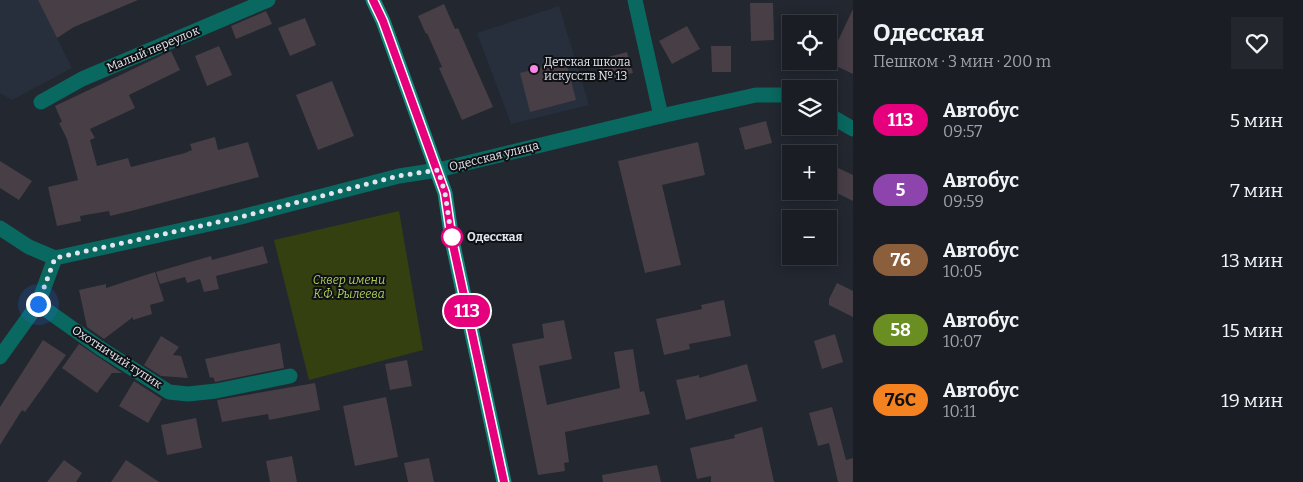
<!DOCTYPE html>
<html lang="ru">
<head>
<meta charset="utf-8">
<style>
	:root { --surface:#1a1d24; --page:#23262c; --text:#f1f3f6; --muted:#9fa2a6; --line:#383b41 }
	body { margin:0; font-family:Bitter,serif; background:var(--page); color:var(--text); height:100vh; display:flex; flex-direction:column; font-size:19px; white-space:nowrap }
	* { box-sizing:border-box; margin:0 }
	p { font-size:16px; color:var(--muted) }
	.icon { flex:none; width:28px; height:28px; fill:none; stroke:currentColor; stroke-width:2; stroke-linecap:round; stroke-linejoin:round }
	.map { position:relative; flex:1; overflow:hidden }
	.sheet { display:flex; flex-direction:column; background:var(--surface); width:450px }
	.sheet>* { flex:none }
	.badge { padding:0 10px; border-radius:16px; font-size:18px; line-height:32px }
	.buttons { position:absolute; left:782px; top:15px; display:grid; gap:10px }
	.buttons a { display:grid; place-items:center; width:55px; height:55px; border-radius:0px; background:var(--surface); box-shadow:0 2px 12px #0003,0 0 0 1px var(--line); font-size:25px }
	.you { position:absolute; width:25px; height:25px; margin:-12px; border:4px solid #fff; border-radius:50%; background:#1a73e8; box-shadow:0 0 0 8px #1a73e833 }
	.map>.badge { position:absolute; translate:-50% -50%; box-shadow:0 0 0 2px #fff }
	.round { display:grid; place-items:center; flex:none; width:52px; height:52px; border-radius:0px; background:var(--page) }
	.summary { display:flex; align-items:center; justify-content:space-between; height:85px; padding:0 20px }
	h1 { font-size:24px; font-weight:700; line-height:38px }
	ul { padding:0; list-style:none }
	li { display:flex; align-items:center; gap:15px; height:70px; padding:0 20px }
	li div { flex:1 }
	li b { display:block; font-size:19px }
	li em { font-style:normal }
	li .badge { min-width:55px; font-weight:700; text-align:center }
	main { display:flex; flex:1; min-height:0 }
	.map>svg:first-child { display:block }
</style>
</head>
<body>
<main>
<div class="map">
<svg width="853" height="482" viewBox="0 0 853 482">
	<rect width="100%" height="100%" fill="#222730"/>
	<!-- built -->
	<g fill="#272f3d">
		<polygon points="0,0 38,0 72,68 12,100 0,93"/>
		<polygon points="559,6 589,105 511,124 477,33"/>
	</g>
	<!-- green -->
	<polygon fill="#344010" points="399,211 423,350 309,380 274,240"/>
	<!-- building -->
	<g fill="#473e46">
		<polygon points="38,0 138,0 74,27 57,38"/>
		<polygon points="750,3 773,3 774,40 751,41"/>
		<polygon points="444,4 455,29 458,28 493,107 462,120 439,68 442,67 427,33 426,34 418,16"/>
		<polygon points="853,9 853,74 828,62"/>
		<polygon points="266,11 272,24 236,39 231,26"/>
		<polygon points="305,18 316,45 290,56 278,28"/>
		<polygon points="687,26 700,49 672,64 659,41"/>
		<polygon points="219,46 232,75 207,86 195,56"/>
		<polygon points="711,46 731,46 731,72 712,72"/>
		<polygon points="171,51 180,70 129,95 135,108 90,129 95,138 90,140 97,166 128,158 131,167 185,153 192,150 190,144 215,137 218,150 248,142 259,177 135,210 110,216 109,211 80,216 81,221 57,226 48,187 78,180 67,139 59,123 62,122 55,106"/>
		<polygon points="627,52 633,73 603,81 597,60"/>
		<polygon points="566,61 576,100 530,112 520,73"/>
		<polygon points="332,81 354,136 318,150 296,95"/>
		<polygon points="766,121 772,143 745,150 739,128"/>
		<polygon points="698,142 705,175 662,185 681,265 645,273 618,161"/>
		<polygon points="0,161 32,181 19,200 0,188"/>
		<polygon points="838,168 853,175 853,201 829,189"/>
		<polygon points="263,246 268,263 216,276 219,289 204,292 200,279 187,283 185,277 160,284 156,272 211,256 212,260"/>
		<polygon points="155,272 164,301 150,305 152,314 133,320 133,317 104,339 87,327 79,290 106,284 106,288"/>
		<polygon points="837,283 853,291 853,317 829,305 829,299"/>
		<polygon points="724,300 731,336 689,344 690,349 664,355 656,319 702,309 701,305"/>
		<polygon points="564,320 572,359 539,366 547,405 620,388 614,352 633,349 640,392 644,391 650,414 565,432 569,462 564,463 565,471 538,475 512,344 544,338 542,324"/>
		<polygon points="835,334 843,362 822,369 814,341"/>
		<polygon points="161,336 179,347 173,355 181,356 188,378 161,376 144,365"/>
		<polygon points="43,340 66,355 25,412 22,410 0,445 0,407"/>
		<polygon points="280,343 284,368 215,382 213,377 210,378 205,359"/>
		<polygon points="79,344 122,373 112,373 97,393 62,368"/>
		<polygon points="407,360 412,386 390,390 385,364"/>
		<polygon points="747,364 757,401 686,420 676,380 699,375 699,378"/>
		<polygon points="134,381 162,399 148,423 119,406"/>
		<polygon points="315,383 320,410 269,420 268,414 222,422 217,400"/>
		<polygon points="386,397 398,457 355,466 343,406"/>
		<polygon points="832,407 846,460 853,458 853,482 838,482 829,443 818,446 809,413"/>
		<polygon points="196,418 202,448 167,455 161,425"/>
		<polygon points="762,427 774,482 711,482 711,476 697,479 690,448 735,438 734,435"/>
		<polygon points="292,456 297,482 270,482 266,461"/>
		<polygon points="429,458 434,482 408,482 404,463"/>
		<polygon points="64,460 82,473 76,482 47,482"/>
		<polygon points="126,460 159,482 111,482"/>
		<polygon points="657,465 661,482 603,482 602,475"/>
	</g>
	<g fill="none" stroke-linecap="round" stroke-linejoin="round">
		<!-- street -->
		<g stroke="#09685f" stroke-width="15">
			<polyline points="635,0 661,116"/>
			<polyline points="41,102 82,79 268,0"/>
			<polyline points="829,115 853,129"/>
			<polyline points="0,228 29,247 55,258 241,217 399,176 438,170 661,116 756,95 791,95"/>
			<polyline points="38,304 100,348 169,392 188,394 216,391 290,376"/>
			<polyline points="0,357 38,304 55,258"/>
		</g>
		<!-- secondary -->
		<polyline stroke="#11887c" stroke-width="15" points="373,0 383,21 445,193 452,240 504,482"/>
	</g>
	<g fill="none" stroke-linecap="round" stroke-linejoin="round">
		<!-- line casing -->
		<g stroke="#fff" stroke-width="11">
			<polyline id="line" points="373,0 383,21 445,193 452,240 504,482"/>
		</g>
		<!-- line -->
		<use href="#line" stroke="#e6007e" stroke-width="8"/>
		<!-- walk -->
		<polyline stroke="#e2e5ec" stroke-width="5" stroke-dasharray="0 9" points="38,304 55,258 241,217 398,176 438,170 445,193 452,240 452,237"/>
	</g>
	<!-- markers -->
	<circle fill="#fa87e7" stroke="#0e1014" stroke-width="2" cx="534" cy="69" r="5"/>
	<circle fill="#fff" stroke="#e6007e" stroke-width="2.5" cx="452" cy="237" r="10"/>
	<g text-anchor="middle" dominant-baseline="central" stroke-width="4" stroke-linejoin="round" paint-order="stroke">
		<!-- street labels -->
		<g font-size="12" fill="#e2e5ec" stroke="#0e1014">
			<text transform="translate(153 49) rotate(-23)">Малый переулок</text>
			<text transform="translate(494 156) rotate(-14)">Одесская улица</text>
			<text transform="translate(117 357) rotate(33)">Охотничий тупик</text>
		</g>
		<!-- poi labels -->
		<g font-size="12" fill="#e2e5ec" stroke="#0e1014" text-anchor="start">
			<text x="544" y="62">Детская школа<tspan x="544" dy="14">искусств № 13</tspan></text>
		</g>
		<!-- stop labels -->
		<g font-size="12" font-weight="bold" fill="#e2e5ec" stroke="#0e1014" text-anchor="start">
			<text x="467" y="237">Одесская</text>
		</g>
		<!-- park labels -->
		<g font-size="12" font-style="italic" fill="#aecd59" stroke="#0e1014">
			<text x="349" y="280">Сквер имени<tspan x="349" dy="14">К.Ф. Рылеева</tspan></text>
		</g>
	</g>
</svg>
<div class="buttons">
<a><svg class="icon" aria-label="locate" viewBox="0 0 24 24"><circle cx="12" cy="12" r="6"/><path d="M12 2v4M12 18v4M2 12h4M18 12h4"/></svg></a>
<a><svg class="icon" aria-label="layers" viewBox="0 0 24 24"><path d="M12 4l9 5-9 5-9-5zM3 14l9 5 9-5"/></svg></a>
<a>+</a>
<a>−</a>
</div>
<div class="you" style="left:38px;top:304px"></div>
<b class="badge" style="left:467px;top:311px;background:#e6007e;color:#fff">113</b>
</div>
<section class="sheet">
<div class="summary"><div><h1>Одесская</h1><p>Пешком · 3 мин · 200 m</p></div><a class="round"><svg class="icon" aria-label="heart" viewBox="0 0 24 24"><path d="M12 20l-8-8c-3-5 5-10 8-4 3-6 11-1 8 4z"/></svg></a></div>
<ul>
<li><span class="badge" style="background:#e6007e;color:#fff">113</span><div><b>Автобус</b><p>09:57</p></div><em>5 мин</em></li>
<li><span class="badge" style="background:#8e44ad;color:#fff">5</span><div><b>Автобус</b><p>09:59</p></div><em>7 мин</em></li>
<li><span class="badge" style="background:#8b5e3c;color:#fff">76</span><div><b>Автобус</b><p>10:05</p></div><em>13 мин</em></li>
<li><span class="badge" style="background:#6b8e23;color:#fff">58</span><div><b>Автобус</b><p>10:07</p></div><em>15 мин</em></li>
<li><span class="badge" style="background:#f58220;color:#111">76С</span><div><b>Автобус</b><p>10:11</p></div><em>19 мин</em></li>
</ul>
</section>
</main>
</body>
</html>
